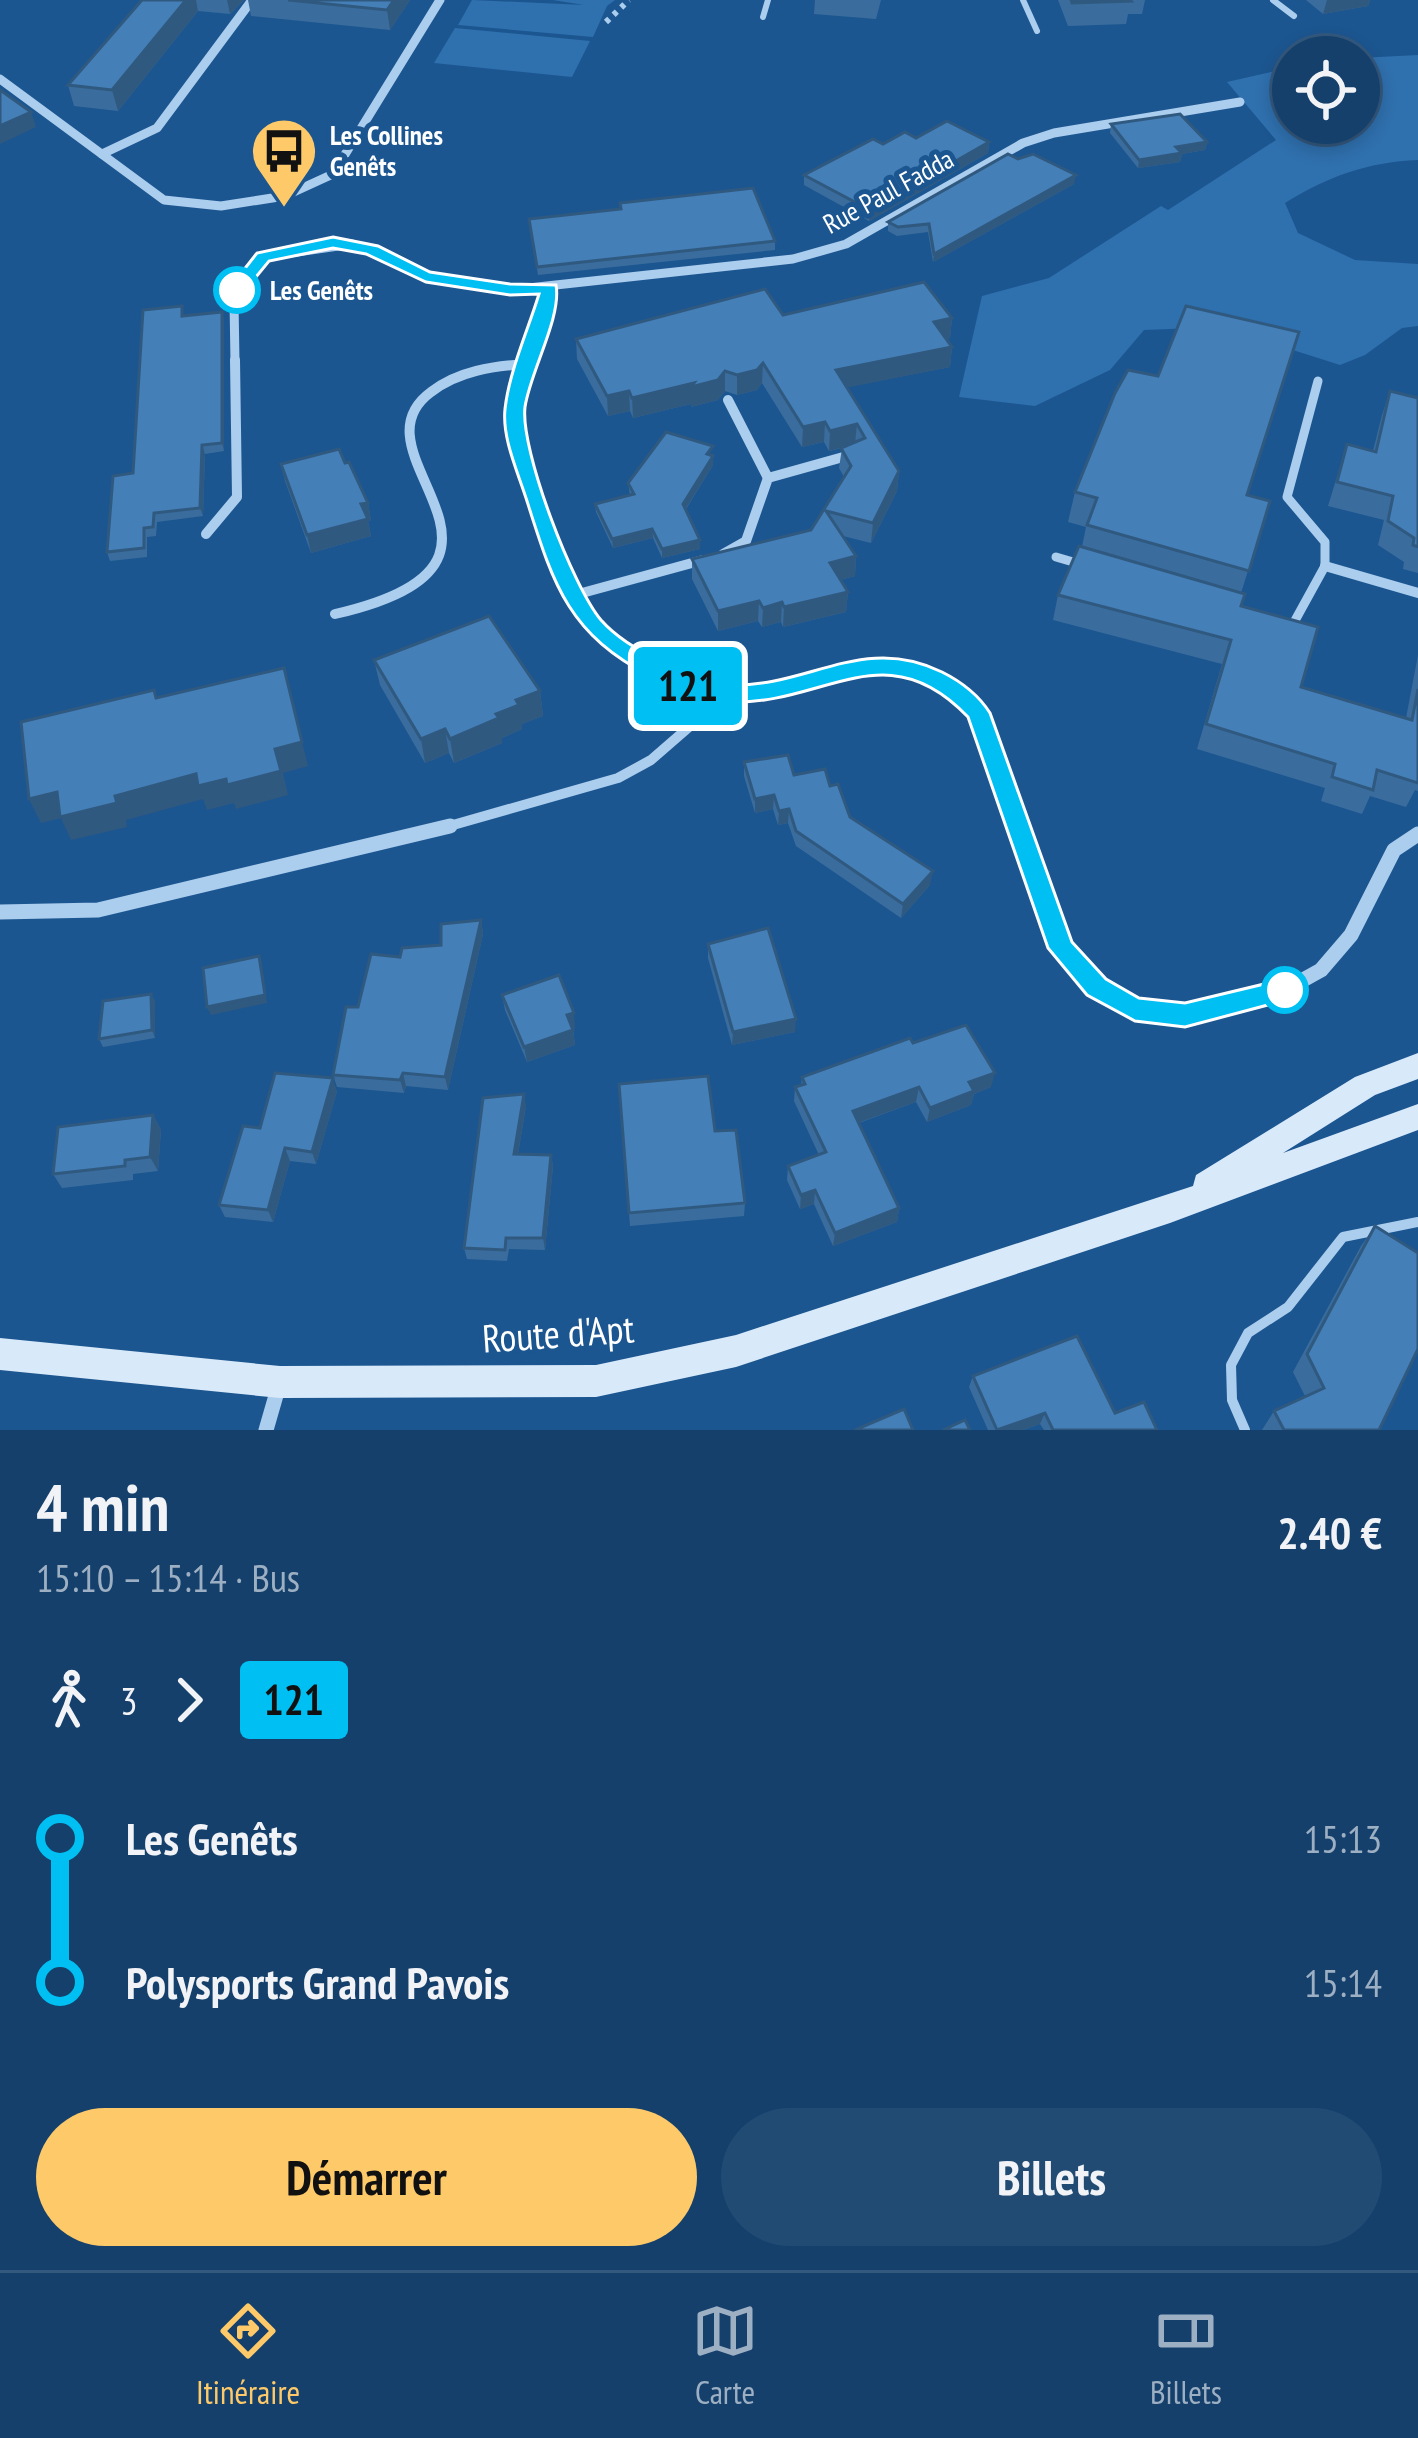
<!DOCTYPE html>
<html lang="fr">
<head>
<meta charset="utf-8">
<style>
	:root { --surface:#15406c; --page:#224b74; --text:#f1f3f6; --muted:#9dafc2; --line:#34597f; --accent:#feca69 }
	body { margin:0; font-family:"PT Sans Narrow",sans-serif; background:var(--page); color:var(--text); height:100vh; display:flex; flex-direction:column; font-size:45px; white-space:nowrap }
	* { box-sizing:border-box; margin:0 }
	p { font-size:39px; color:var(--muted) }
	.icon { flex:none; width:66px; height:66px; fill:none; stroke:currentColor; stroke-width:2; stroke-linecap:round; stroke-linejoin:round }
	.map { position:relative; height:1430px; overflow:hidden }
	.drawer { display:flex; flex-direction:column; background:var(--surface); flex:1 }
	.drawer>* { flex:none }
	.badge { padding:0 24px; border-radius:9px; font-size:42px; line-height:78px }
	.controls { position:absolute; left:1272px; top:36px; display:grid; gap:24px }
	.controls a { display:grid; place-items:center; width:108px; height:108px; border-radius:50%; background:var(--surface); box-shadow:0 6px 18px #0003,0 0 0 3px var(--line); font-size:60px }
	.map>.badge { position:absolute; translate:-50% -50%; box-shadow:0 0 0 6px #fff }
	.legs { display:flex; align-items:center; gap:18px; height:132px; padding:0 36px; font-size:39px }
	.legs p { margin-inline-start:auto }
	.head { display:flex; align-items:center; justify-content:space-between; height:204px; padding:0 36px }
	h1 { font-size:66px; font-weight:700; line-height:90px }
	.action { display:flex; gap:24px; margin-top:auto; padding:24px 36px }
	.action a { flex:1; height:138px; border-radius:72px; background:var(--accent); color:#111; font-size:48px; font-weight:700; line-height:138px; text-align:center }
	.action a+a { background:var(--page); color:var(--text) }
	ul { padding:0 36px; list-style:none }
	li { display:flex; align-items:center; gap:42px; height:144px; font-size:45px }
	li i { display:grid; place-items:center; width:18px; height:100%; margin:0 15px; background:currentColor }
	li i::after { content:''; width:30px; height:30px; margin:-15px; border:9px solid; border-radius:50%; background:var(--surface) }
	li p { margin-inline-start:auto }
	li:first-child i { background:linear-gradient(#0000 50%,currentColor 0) }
	li:last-child i { background:linear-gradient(currentColor 50%,#0000 0) }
	.tab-bar { display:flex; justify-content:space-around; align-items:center; height:168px; border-top:3px solid var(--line); background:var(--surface); font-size:33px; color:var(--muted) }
	.tab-bar a { display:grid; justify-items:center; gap:6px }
	.tab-bar .active { color:var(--accent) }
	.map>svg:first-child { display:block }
</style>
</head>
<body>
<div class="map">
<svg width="1418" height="1430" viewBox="0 0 1418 1430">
	<rect width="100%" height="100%" fill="#1c5690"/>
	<!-- green -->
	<g fill="#2f70ae">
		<polygon points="472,0 584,5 553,0 615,0 607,6 593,37 458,25"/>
		<polygon points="455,28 590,41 572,77 434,63"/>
		<path d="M1418,55V160C1367,162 1327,177 1285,203L1298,233L1355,260L1418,264V326L1402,328L1365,355L1340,365L1220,327L1144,330L1110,370L1035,406L959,397L982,296L1049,278L1161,206L1168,210L1276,140L1227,82L1293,67V123H1359V58Z"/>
	</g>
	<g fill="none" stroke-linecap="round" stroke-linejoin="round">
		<!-- path -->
		<polyline stroke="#abcdee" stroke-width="6" stroke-dasharray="4.5 6" stroke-linecap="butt" points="606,22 629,0"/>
		<!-- service-far2 -->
		<g stroke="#abcdee" stroke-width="6">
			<polyline points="1023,0 1037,31"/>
			<polyline points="1273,0 1294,16"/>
			<polyline points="763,17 768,0"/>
		</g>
		<!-- service-far1 -->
		<g stroke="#abcdee" stroke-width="9">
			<polyline points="1056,557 1080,564"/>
			<polyline points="1286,624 1292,626 1325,566 1325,542 1287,497 1318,381"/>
		</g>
		<!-- service -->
		<polyline stroke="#abcdee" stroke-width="10" points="1245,1430 1232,1400 1231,1365 1248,1333 1288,1307 1343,1237 1418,1222"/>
		<!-- minor-far2 -->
		<g stroke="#abcdee" stroke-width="9">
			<polyline points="0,79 164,200 221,206 285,196 333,174 440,0"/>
			<polyline points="102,154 157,128 252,0"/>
			<polyline points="235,363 234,301 248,272 263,257 352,244 426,276 510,290 793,259 846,244 1023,143 1054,133 1240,102"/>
			<polyline points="524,363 550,289"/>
		</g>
		<!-- minor-far1 -->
		<g stroke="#abcdee" stroke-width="10">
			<path d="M525,360C506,425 527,475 546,536C578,635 663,711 772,690C831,680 882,652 940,682C992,709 1001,777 1020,829"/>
			<polyline points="728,400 768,478"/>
			<polyline points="206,534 237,497 235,360"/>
			<polyline points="723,554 746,541 768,478 854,454"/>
			<polyline points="1325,566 1418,593"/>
			<polyline points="571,596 703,560"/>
			<path d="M335,614C561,562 345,455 431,392C458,371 493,366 527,364"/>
			<polyline points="439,829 618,778 651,760 727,694"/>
		</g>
		<!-- minor -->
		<g stroke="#abcdee" stroke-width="15">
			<polyline points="1018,826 1061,948 1097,987 1135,1009 1185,1015 1285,990 1321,970 1351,935 1394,850 1418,834"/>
			<polyline points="0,912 98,910 450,826"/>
			<polyline points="266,1430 279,1385"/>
		</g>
		<!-- secondary -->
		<polygon fill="#d8e9fa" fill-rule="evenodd" points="1418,1053 1418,1079 1375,1095 1283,1153 1418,1104 1418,1130 1170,1223 736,1367 596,1397 280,1398 0,1370 0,1338 280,1366 596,1365 736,1335 1193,1186 1196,1175 1355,1077"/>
	</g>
	<!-- wall -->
	<g fill="#3a6d9d">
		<polygon points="142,0 244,0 230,14 198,11 118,111 74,106 68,85"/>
		<polygon points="248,0 410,0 390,30 251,16"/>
		<polygon points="815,0 881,0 876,19 814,14"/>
		<polygon points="1058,0 1145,0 1142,14 1128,14 1126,24 1068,26"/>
		<polygon points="1306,0 1370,0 1368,6 1323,14"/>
		<polygon points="1111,124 1207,142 1205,150 1182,154 1180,162 1138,168 1110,133"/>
		<polygon points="916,138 989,142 988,153 869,221 804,185 804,175 883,144"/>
		<polygon points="1074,184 933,262 928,232 897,236 888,231 888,222"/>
		<polygon points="529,219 775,241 775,250 538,275"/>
		<polygon points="222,312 224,321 224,451 205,454 203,516 157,522 156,536 147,537 147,557 110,561 107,552 185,316"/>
		<polygon points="783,315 952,318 950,338 946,339 952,347 950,367 847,387 899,471 897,491 871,543 843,536 856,556 855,576 840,580 848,592 846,612 783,627 781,622 762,627 758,621 718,631 692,579 692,559 811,530 844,477 839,468 842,448 829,451 824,442 802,447 762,383 757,390 737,395 725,391 718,400 691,407 691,404 633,418 630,411 608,416 577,359 576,339"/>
		<polygon points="1390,391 1418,398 1418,573 1403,569 1404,562 1378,545 1384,520 1328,506 1347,444 1373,451 1382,415"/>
		<polygon points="713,454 713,465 686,509 700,549 662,558 653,538 613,548 596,512 595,504 630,495 628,483"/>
		<polygon points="345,463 368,503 371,520 368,521 371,536 311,553 285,481 281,464"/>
		<polygon points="1075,492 1247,495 1270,501 1241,593 1241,606 1301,687 1406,718 1418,655 1418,791 1415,790 1406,807 1370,796 1362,814 1321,801 1325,788 1197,749 1222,664 1053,620 1058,595 1082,547 1086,527 1068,522"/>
		<polygon points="374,660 540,691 543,716 522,724 522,729 502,738 502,743 454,763 449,753 425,763 380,685"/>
		<polygon points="744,762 830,786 850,817 930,885 901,918 796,846 788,823 778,825 773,809 755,813 744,776"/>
		<polygon points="481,920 483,934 448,1090 406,1086 404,1093 337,1087 333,1075 358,1007 400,957 441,945"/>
		<polygon points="708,944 795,1032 732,1045 708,958"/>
		<polygon points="151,994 155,1002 155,1038 103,1047 99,1039"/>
		<polygon points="502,995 575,1028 573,1029 575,1045 527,1062 505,1010"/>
		<polygon points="913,1043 991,1087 974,1094 971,1105 927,1122 916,1102 859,1123 899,1208 897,1222 833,1246 814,1204 800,1209 787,1180 788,1166 819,1155 794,1101 795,1087 801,1085 802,1077"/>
		<polygon points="619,1084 715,1131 745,1203 744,1216 630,1226"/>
		<polygon points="337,1091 316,1164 290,1161 273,1222 225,1217 219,1205 260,1128"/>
		<polygon points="526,1106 518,1154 551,1155 553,1166 545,1250 509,1249 507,1261 467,1259 464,1248"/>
		<polygon points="153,1115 161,1130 158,1171 133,1174 133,1180 62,1188 53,1174"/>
		<polygon points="1375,1226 1379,1430 1262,1430 1274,1411 1305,1396 1293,1372 1361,1246"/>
		<polygon points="973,1376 1115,1413 1157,1430 1044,1430 1040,1424 1023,1430 988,1430 969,1387"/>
	</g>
	<!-- shaded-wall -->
	<g fill="#305980">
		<polygon points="186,0 196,0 198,11 118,111 112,90"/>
		<polygon points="227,0 244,0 230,14"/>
		<polygon points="394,0 410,0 390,30 387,10"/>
		<polygon points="1327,0 1370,0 1368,6 1323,14"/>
		<polygon points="31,112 36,127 0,144 0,126"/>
		<polygon points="989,142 988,153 869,221 870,210"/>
		<polygon points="1207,142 1205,150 1182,154 1180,162 1138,168 1139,160 1176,147"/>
		<polygon points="1076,175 1074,184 933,262 934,254"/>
		<polygon points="222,312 224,321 224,451 222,443"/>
		<polygon points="952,318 950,338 931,342 934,322"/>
		<polygon points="952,347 950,367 835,390 836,370"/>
		<polygon points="763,363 762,383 757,390 737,395 737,375"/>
		<polygon points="725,371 725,391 718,400 691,407 691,404 633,418 632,398"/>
		<polygon points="629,391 630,411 608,416 607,396"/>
		<polygon points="825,422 824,442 802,447 803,427"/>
		<polygon points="857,424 855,444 829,451 830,431"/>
		<polygon points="202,445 205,454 203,516 200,508"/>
		<polygon points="713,456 713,465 683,513 683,504"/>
		<polygon points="899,471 897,491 871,543 873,523"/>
		<polygon points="368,503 371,520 368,521 371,536 311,553 307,535 361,504"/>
		<polygon points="652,529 653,538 613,548 612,539"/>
		<polygon points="700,540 700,549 662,558 662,549"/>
		<polygon points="856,556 855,576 828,583 830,563"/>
		<polygon points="848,592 846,612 783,627 784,607"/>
		<polygon points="759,601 758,621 718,631 718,611"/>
		<polygon points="782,602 781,622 762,627 763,608"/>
		<polygon points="284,668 308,766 283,773 288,795 236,809 234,803 207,810 203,799 126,820 127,827 71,840 61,818 41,823 29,799 57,792 115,796 275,749"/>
		<polygon points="540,691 543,716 522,724 522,729 502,738 502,743 454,763 450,739 496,714 516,700"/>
		<polygon points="445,729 449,753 425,763 421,739"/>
		<polygon points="774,795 773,809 755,813 755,799"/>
		<polygon points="789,809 788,823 778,825 779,811"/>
		<polygon points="933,871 930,885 901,918 903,904"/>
		<polygon points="481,920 483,934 448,1090 445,1077"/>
		<polygon points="259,956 262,964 267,1003 211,1015 207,1007"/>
		<polygon points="151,994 155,1002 155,1038 152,1030"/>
		<polygon points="574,1013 575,1028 568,1030 567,1015"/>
		<polygon points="796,1019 795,1032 732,1045 733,1032"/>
		<polygon points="573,1030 575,1045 527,1062 524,1047"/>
		<polygon points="403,1073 406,1086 404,1093 400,1080"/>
		<polygon points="995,1073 991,1087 974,1094 971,1105 927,1122 930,1108 969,1082"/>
		<polygon points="333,1078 337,1091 316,1164 312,1152"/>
		<polygon points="919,1087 916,1102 852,1125 853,1111"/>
		<polygon points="524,1094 526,1106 516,1166 514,1154"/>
		<polygon points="153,1115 161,1130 158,1171 150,1157"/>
		<polygon points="285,1148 290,1161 273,1222 268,1210"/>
		<polygon points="551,1155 553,1166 545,1250 543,1238"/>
		<polygon points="815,1190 814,1204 800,1209 801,1195"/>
		<polygon points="899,1208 897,1222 833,1246 835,1233"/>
		<polygon points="1045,1413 1040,1424 1023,1430 998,1430"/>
	</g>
	<!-- building -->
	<g fill="#447fb7" stroke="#305980" stroke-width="3">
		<polygon points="142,0 186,0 112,90 68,85"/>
		<polygon points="288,0 394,0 387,10"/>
		<polygon points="1071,0 1130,0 1131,1 1072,3"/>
		<polygon points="0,90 31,112 0,126"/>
		<polygon points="1180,114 1207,142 1176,147 1182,153 1139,160 1111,124"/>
		<polygon points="947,121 989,142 870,210 804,175 873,139 883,144 905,132 916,138"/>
		<polygon points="1008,154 1018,159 1033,154 1076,175 934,254 929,224 898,227 888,222"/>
		<polygon points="753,188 775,241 537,267 529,219 621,209 620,203"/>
		<polygon points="924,282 952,318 934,322 952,347 836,370 899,471 873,523 826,511 856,556 830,563 848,592 784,607 782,602 763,608 759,601 718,611 692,559 811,530 851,466 841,448 865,438 857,424 830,431 825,422 803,427 763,363 757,370 737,375 725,371 718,380 691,387 694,383 632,398 629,391 607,396 576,339 765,289 783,315"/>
		<polygon points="182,306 182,316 222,312 222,443 202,445 200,508 154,513 153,527 144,528 144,548 107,552 113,476 133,473 143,310"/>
		<polygon points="1186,306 1299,332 1247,495 1270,501 1249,571 1087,525 1097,498 1075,492 1115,393 1128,370 1158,376"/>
		<polygon points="1390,391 1418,398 1418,547 1413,545 1414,538 1388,521 1393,496 1337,482 1347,444 1376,452"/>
		<polygon points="666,432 713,446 707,454 713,456 683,504 700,540 662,549 652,529 612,539 595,504 634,494 628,483"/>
		<polygon points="339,449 345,463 349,462 368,503 361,504 368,519 307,535 281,464"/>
		<polygon points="1079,546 1245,594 1241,606 1318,627 1301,687 1412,720 1418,689 1418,783 1377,770 1373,790 1332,777 1335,764 1206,724 1231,640 1058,595"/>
		<polygon points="489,616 540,691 516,700 519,705 496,714 499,718 450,739 445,729 421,739 374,660"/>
		<polygon points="284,668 302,742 275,749 281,771 227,785 226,779 198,786 196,774 115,796 117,803 60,817 57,792 29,799 21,722 154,690 156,698"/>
		<polygon points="788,755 794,775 825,769 830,786 838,784 850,817 933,871 903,904 796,831 789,809 779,811 774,795 755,799 744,762"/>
		<polygon points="481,920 445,1077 403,1073 400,1080 333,1075 346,1007 358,1007 371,954 400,957 402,948 441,945 441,924"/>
		<polygon points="768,928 796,1019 733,1032 708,944"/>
		<polygon points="259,956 265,995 207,1007 203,968"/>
		<polygon points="559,975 574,1013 567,1015 573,1030 524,1047 502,995"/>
		<polygon points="151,994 152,1030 99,1039 103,1001"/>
		<polygon points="966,1025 995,1073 969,1082 974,1091 930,1108 919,1087 853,1111 899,1208 835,1233 815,1190 801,1195 788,1166 826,1152 795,1087 805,1084 802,1077 910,1038 913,1043"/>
		<polygon points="275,1073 333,1078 312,1152 285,1148 268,1210 219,1205 243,1126 260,1128"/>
		<polygon points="708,1076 715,1131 736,1130 745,1203 629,1213 619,1084"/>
		<polygon points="524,1094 514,1154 551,1155 543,1238 506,1238 505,1250 464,1248 483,1098"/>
		<polygon points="153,1115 150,1157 125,1160 125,1166 53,1174 58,1127"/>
		<polygon points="1375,1226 1418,1253 1418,1349 1379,1430 1284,1430 1274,1411 1324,1388 1307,1354"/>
		<polygon points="1077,1336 1115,1413 1144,1402 1157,1430 1053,1430 1045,1413 997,1430 973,1376"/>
		<polygon points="904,1409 913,1430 855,1430"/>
		<polygon points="965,1420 970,1430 943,1430"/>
	</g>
	<!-- line-1 -->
	<path fill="#00bff2" stroke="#fff" stroke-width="3" d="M333,237L378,246L430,272L510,284L556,285C562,317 530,372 525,407C520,450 573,587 601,620C617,638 639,651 661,661C683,672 704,684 729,685C808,688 863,633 942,672C962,682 978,694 990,713L1072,942L1106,979L1139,998L1185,1003L1285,979L1294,982L1298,990L1294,998L1185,1027L1135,1021L1087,995L1048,948L968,717C885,630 824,706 729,702C701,701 677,690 652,677C567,634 553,583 526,498C517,470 502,438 505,409C509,372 528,330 539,294L510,295L426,282L366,254L333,248L269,261L243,293L228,290L257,253Z"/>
	<!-- icons -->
	<defs>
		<g id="bus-pin" transform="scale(3.45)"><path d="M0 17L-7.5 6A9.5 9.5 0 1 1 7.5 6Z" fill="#feca69" stroke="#1c5690"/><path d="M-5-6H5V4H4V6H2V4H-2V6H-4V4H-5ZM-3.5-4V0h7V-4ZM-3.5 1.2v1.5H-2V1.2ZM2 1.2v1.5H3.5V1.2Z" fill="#111"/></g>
	</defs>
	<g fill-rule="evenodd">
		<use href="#bus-pin" x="284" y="151"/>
	</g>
	<!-- markers -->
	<g fill="#fff" stroke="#00bff2" stroke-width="6">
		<circle cx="237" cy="290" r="21"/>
		<circle cx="1285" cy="990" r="21"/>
	</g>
	<g text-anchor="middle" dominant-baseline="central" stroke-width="10" stroke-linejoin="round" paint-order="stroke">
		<!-- far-poi labels -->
		<g font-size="27" font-weight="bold" fill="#fff" stroke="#1c5690" text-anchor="start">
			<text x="330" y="135">Les Collines<tspan x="330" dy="31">Genêts</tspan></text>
		</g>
		<!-- far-street labels -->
		<g font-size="27" fill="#fff" stroke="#1c5690">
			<text transform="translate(888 191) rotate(-29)">Rue Paul Fadda</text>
		</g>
		<!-- far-stop labels -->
		<g font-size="27" font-weight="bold" fill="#fff" stroke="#1c5690" text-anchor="start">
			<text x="270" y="290">Les Genêts</text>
		</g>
		<!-- near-street labels -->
		<g font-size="39" fill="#fff" stroke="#1c5690">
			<text transform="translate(558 1333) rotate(-4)">Route d'Apt</text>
		</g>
	</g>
</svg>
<div class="controls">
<a><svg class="icon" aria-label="locate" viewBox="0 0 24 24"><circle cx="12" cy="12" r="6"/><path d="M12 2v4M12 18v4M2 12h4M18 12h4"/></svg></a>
</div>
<b class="badge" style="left:688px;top:686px;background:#00bff2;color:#111">121</b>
</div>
<section class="drawer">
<div class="head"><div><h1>4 min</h1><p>15:10 – 15:14 · Bus</p></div><b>2.40 €</b></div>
<div class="legs"><svg class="icon" aria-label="walk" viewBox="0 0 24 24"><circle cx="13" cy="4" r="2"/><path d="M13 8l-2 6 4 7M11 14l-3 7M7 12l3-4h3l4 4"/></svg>3<svg class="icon" aria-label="forward" viewBox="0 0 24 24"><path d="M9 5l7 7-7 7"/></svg><b class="badge" style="background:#00bff2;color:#111">121</b></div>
<ul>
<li><i style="color:#00bff2"></i><b>Les Genêts</b><p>15:13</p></li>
<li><i style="color:#00bff2"></i><b>Polysports Grand Pavois</b><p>15:14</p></li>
</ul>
<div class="action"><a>Démarrer</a><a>Billets</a></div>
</section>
<nav class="tab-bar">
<a class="active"><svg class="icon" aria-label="directions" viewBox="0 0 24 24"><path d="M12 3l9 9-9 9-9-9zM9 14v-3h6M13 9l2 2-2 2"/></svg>Itinéraire</a>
<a><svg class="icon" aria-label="map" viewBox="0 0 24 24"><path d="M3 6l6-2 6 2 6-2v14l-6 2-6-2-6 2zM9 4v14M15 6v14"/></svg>Carte</a>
<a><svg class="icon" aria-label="tickets" viewBox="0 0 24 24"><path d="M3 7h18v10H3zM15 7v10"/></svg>Billets</a>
</nav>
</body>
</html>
